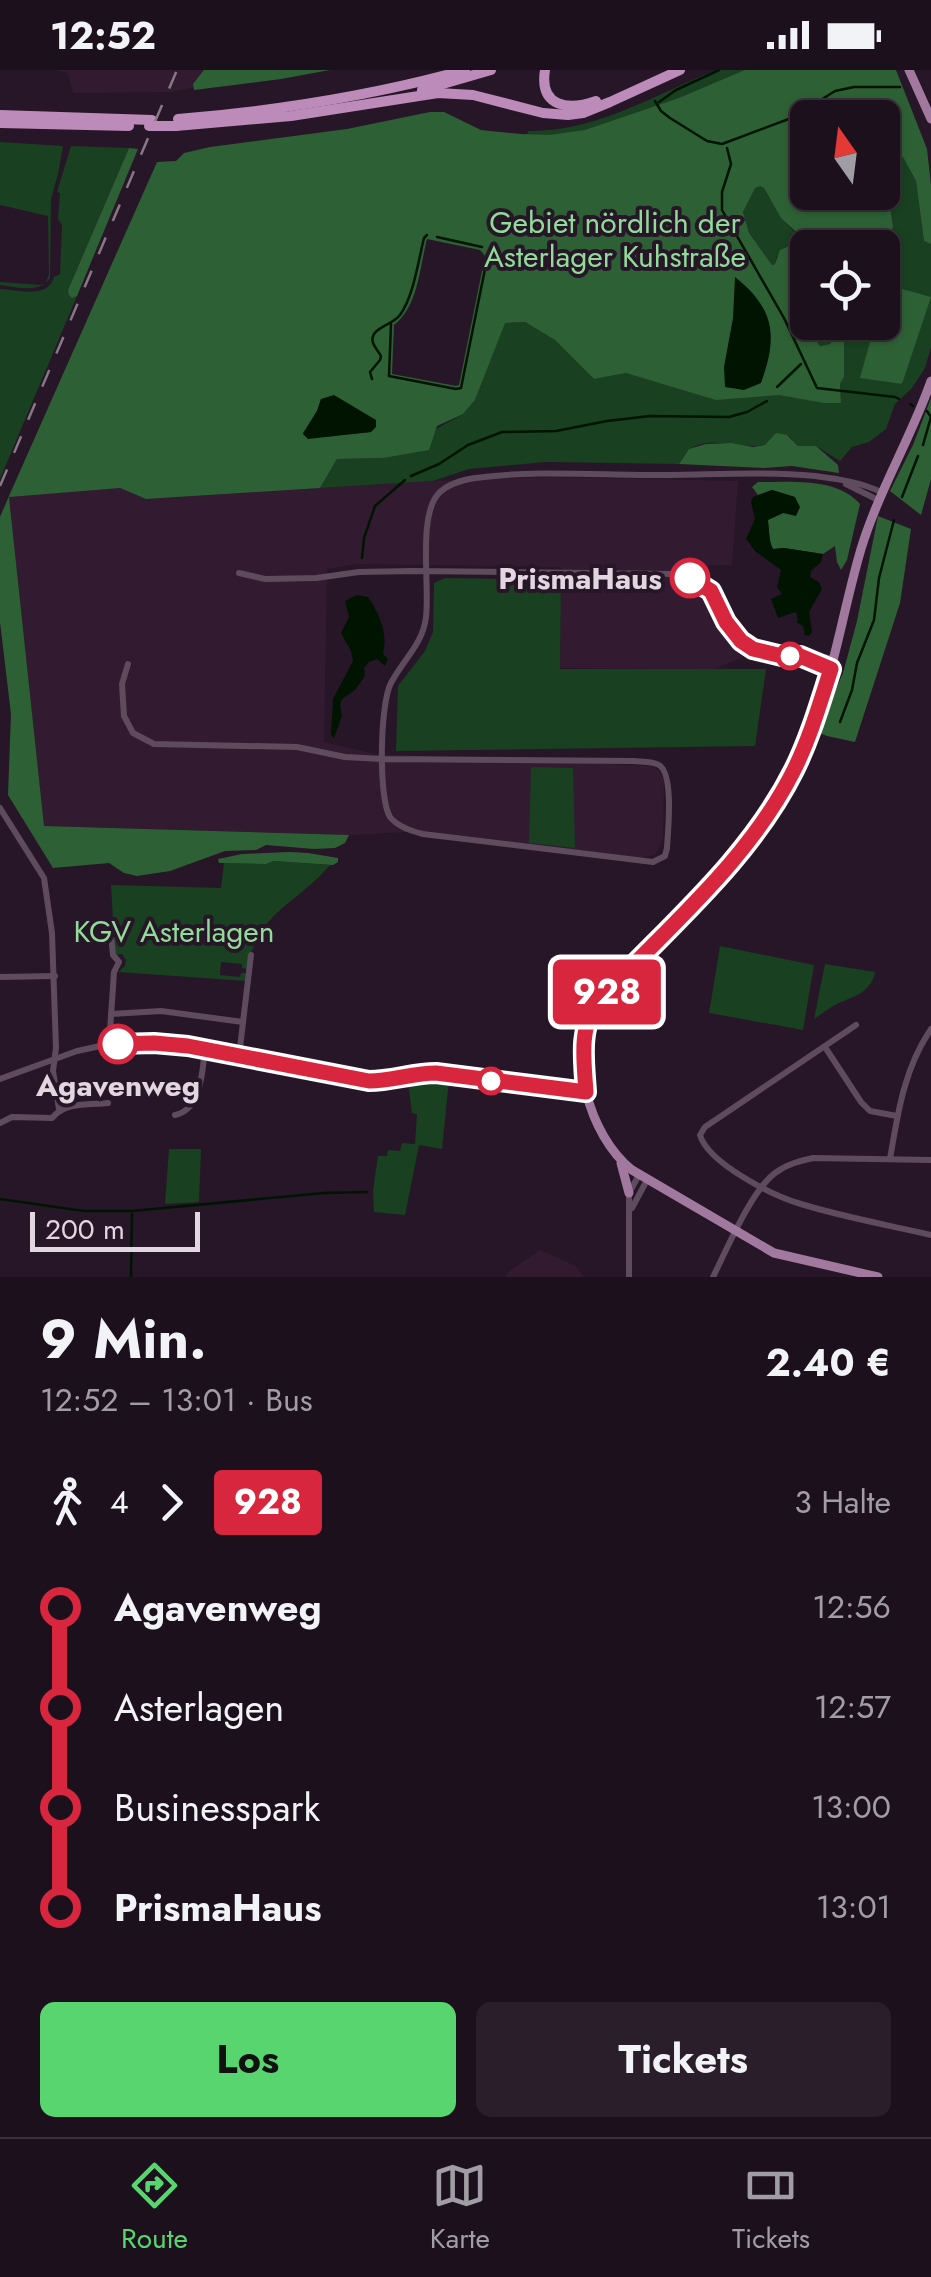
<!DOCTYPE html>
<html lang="de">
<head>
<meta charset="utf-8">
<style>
	:root { --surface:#1d101d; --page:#2a1e2a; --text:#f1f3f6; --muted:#a09da4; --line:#3b303b; --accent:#59d56f }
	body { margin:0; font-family:Jost,sans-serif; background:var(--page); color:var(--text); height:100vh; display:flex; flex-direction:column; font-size:38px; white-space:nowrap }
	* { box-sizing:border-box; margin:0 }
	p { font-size:32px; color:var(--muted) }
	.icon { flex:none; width:55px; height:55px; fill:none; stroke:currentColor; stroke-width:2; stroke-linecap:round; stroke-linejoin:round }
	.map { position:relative; height:1207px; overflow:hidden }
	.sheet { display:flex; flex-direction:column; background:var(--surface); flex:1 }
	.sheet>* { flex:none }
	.badge { padding:0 20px; border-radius:8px; font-size:35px; line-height:65px }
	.needle { width:65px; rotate:346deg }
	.controls { position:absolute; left:790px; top:30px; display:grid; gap:20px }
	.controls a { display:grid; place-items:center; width:110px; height:110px; border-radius:15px; background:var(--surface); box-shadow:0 2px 8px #0004,0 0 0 2px var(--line); font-size:50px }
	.scale { position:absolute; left:30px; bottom:25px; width:170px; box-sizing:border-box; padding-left:10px; border:5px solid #e2d6e1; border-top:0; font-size:28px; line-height:35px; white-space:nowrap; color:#e2d6e1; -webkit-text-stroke:8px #271627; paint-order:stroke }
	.map>.badge { position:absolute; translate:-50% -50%; box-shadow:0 0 0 5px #fff }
	.legs { display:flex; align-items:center; gap:15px; height:110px; padding:0 40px; font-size:32px }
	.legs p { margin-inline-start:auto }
	.summary { display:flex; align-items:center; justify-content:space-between; height:170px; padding:0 40px }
	h1 { font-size:55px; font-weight:700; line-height:75px }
	.primary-button { display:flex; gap:20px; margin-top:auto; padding:20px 40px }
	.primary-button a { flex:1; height:115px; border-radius:15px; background:var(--accent); color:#111; font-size:40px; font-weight:700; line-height:115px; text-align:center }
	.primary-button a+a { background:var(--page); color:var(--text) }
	ul { padding:0 40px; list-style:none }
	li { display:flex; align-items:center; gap:35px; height:100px; font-size:38px }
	li i { display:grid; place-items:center; width:15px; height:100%; margin:0 12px; background:currentColor }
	li i::after { content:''; width:25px; height:25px; margin:-12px; border:8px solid; border-radius:50%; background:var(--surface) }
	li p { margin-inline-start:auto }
	li:first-child i { background:linear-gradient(#0000 50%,currentColor 0) }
	li:last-child i { background:linear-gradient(currentColor 50%,#0000 0) }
	.status { display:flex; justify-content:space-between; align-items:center; height:70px; padding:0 50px; background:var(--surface); direction:ltr }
	.status svg { height:28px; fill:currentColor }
	.dock { display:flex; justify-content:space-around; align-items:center; height:140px; border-top:2px solid var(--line); background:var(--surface); font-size:28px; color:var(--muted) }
	.dock a { display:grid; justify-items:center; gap:5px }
	.dock .on { color:var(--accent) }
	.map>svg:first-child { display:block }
</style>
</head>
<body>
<div class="status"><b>12:52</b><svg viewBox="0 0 49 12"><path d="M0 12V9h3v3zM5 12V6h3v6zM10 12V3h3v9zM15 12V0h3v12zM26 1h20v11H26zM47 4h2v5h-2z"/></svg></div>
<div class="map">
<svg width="931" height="1207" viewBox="0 0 931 1207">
	<rect width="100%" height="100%" fill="#271627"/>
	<!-- built -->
	<g fill="#321b31">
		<polygon points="54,0 274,0 171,22 73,23 68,3"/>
		<polygon points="547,407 738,411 732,495 683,496 682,512 697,518 707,529 736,576 746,582 741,588 714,599 560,598 561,497 356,494 327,499 324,672 375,684 651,696 660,702 664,712 663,769 655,785 640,788 427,761 349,765 44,756 9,426 120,418 146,429 433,411"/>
		<polygon points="540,1180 576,1196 584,1207 506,1207 507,1203"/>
	</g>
	<!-- green -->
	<g fill="#194020">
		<path d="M716,0H884L817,36L720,130L841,333L840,314L844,307V262L835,263L830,274L820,276L797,246L802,234L807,235L808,252L875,253L861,307L903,314L884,215L883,221V194L890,193L894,174L890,169L893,156L888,123L894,91L903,86L916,111L924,171L931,174V277L925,298L912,318L895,334L886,359L869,372L852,377L840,391L816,376H798L788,365C777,370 767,376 756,376C736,377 707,366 689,380C685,383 683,389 679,394L546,392L469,399L433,411L320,418L337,389L383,388L463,344L475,330L504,253L525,252L555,270L594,309L626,303L642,307L512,131L528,61C596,62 654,25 716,0Z"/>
		<path d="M0,72L63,76L58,104L51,129L50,208C40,224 17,217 0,215V212L41,215L46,213L49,204L48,146L0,135Z"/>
		<path d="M71,76L129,78L68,220L72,227L77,226L0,409V219C19,220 48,229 54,207L60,204L62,155L58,149L60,123L57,122Z"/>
		<path d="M759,115L764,118C777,141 792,167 817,177L808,178L807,185L804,180L777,186L775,194L772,195L749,163L743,142L755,117Z"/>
		<polygon points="445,508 561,510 560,599 766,599 755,676 396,681 398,616 425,581 433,562 434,513"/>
		<polygon points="531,697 573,698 575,778 529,773"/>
		<path d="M272,791L330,795C296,835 258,841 247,899L242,898V894L221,892L220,905L240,907L241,903H247L246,911L118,902L125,896L126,890L122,884L115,885L111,815L221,818L224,793L266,794Z"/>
		<polygon points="720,876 814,895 803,960 709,943"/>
		<path d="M825,894L875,902C871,923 854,926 837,934C829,938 822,944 814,949Z"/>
		<polygon points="431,1009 449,1010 442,1079 419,1075 405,1145 374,1142 373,1121 378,1086 387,1086 388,1080 400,1081 402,1073 415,1074 417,1044 412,1043 408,1013"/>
		<polygon points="169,1079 201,1079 199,1132 165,1134"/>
	</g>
	<!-- forest -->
	<g fill="#2e6035" fill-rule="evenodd">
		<polygon points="204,0 330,0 281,9 194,20 193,14"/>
		<path d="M745,0H896L927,79L931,115V174L924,171L916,111L903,87L894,92L888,123L893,156L890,169L897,180C895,189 891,193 883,194L882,178L811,176L781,148L764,118L760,116L755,118L743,142L749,163L772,195L775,194L780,180L794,174L804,180L807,185V235L799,237L797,246L820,276L830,274L838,259L841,258L844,262V307L840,314L841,333H824L779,325L716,330L626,303L594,309L555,270L525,252L505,253L475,330L463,344L437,356L429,380L383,388L337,389L320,418L146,429L120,418L9,427L44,756L349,765L345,773L335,778L314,779L266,775L256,780L225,781L170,801L137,806L124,803L109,793L53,798L8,725L11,644L0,552V447L9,426L157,92L176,91L184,83L210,77L347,59L430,42H444L481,60L521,64L549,65L585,60L679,28ZM808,48H882V122H808ZM427,169L480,180L485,186L459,315L456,316L392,304L394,255C418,237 420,196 427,169ZM321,329L371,362L308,368L303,363L317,341Z"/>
		<polygon points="129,78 138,79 77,226 72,228 69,225 68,220"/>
		<polygon points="884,214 931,227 902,314 860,308 875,253 882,252"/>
		<polygon points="931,328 931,409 921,445 890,421 913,375"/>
		<polygon points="776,363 787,365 798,376 816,376 838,395 839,403 792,396 764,398 679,394 689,379 706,374 731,373 753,377 765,375"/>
		<path d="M758,412C791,412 837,407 860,434L847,490L841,500L837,492L835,476L823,484L784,478L773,479C768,471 770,459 767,450L783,443L795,427L772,420L758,425L752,417Z"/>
		<polygon points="878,446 911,459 900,533 855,672 827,666 817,662 843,603 857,551"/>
		<polygon points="289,782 308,783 338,788 338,792 333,795 273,791 266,794 224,793 219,793 218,789 242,784"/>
	</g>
	<!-- water -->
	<g fill="#001402">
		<path d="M735,207C775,239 778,266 761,313L744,320L725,317L724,297L733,248Z"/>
		<polygon points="334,325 376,350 376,357 371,362 308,369 303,364 317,341 321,329"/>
		<path d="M772,420L795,427L800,437L796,446L783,443L768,450C769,458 769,473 773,479L784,478L823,484L821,492L811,501L810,507L819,512L822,519L809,542L812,562L809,566L805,565L803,556L796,552L798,551L796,542L778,548L771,529L782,524L777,517L781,500L755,481L746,469L755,449L751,432L753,427Z"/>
		<path d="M357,525L368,527C380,545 388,563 383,584L388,589L385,596L377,589L369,592L364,598L365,606L355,620L342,629L340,635L342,646L334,668L331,665L333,629L353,591L351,581L341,563L349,547L345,531Z"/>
	</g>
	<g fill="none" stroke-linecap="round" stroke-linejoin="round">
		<!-- stream -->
		<g stroke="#001402" stroke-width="2.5">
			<polyline points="655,31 661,41 670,48 707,71 722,74 794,47 835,21 854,17 900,17"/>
			<polyline points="659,32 676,20 719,0"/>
			<polyline points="727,78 731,94 722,122 722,140 784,248 817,318 895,327 899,329"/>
			<polyline points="437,167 482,177"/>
			<polyline points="391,254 389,306 456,319 461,318 486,194"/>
			<path d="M372,309L370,302L380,290L381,286C377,279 369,272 374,264C379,256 393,254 400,245C414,225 418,192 424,168L427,165"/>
			<polyline points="777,317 801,294"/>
			<polyline points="910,334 913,336"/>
			<polyline points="923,375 931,347 927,341"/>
			<polyline points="411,406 439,394 468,375 502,362 556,361 607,351 650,346 729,347 747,342 767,331"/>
			<polyline points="902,427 918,386"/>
			<polyline points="362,488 364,468 375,436 405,410"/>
			<polyline points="840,652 852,620 857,593 874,550 879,508 894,450"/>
			<polyline points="0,1129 84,1141 132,1141 324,1123 367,1122"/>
			<polyline points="131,1207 132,1144"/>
		</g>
		<!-- minor -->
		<g stroke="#5f4b5e" stroke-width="6">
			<polyline points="846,414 878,430"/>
			<path d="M239,503L265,509L316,508L359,502L413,501L673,504C729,513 711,555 749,576C775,591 806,582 834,589"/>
			<polyline points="801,587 818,596 831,599"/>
			<path d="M128,594L122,614L124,646L133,663L154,674L297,677L345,687L382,689L633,691C641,692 652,691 659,695C674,704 668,760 667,778L665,786L653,792L423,764C411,761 398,757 390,747C378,728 380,633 391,613C403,590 423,574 426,547C430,516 417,443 440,422C450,413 462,410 475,408C534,400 596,405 656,405C709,405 763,401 815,406C838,409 860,412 881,422"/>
			<polyline points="0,738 44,808 52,863 56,978 53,1001 59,1039"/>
			<polyline points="0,907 55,906"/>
			<polyline points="111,944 161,941 243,952"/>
			<path d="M856,955L705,1057L700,1065C708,1093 773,1126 801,1134C843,1147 888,1155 931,1165"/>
			<polyline points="109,975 114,902 119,892 113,885 111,865"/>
			<polyline points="825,977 861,1032 870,1041 897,1046"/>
			<polyline points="239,986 251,885"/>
			<path d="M0,1009L77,981L105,975L138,972L188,976L369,1011C392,1010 413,1003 436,1003L586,1021"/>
			<path d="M175,1045C202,1039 202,1002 205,979"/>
			<path d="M0,1053L12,1047L52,1048C65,1032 88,1035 108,1033"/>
			<path d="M890,1089C898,1042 904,999 931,959"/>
			<polyline points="632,1138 647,1110"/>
			<polyline points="629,1207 629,1123 639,1105"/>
			<path d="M713,1207C727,1179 751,1121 775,1103C787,1094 800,1091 813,1088L931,1090"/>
		</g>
		<!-- major -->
		<g stroke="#a1799f" stroke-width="9">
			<polyline points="909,0 931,49"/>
			<polyline points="621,1093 629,1123"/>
			<path d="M878,1207L774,1183L632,1100C589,1066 565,982 596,934C664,859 744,793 792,703C830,634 839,553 861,479C879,420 911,368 931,311"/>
		</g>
		<!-- highway -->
		<g stroke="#bc8bb9" stroke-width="10">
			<path d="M545,0C539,37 568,41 596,31"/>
			<polyline points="422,20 491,0"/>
			<polyline points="0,45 152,50"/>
			<path d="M178,49C275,41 371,26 465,0"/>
			<polyline points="0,53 129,56"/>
			<polyline points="176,56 291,46 438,23 473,25 543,43 568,45 583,43 610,32 680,0"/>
		</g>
		<!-- rail -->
		<polyline stroke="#877886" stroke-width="2.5" stroke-dasharray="18 18" stroke-linecap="butt" points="0,416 177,0"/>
		<!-- highway-bridge -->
		<polyline stroke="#bc8bb9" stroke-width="10" points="149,56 176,56"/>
	</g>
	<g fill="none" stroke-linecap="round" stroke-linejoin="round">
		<!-- line-1 casing -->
		<g stroke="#fff" stroke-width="22">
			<path id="line-1" d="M118,974L154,973L188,976L369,1011C392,1011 413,1003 436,1003L586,1022C584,991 579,960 596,934C665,859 748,792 794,700C810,668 820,633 831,599L800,586H782L753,579L741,571L726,552L711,521L690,508"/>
		</g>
		<!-- line-1 -->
		<use href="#line-1" stroke="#d7263d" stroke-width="15"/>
	</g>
	<!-- markers -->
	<g fill="#fff" stroke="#d7263d" stroke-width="5">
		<circle cx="690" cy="508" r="18"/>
		<circle cx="790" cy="586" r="12"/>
		<circle cx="118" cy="974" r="18"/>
		<circle cx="491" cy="1011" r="12"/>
	</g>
	<g text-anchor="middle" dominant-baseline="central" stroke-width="8" stroke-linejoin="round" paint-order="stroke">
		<!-- park labels -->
		<g font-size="30" fill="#91db99" stroke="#271627">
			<text x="615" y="152">Gebiet nördlich der<tspan x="615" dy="34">Asterlager Kuhstraße</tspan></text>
			<text x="174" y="861">KGV Asterlagen</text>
		</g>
		<!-- stop labels -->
		<g font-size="30" font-weight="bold" fill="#e2d6e1" stroke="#271627" text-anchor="end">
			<text x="662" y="508">PrismaHaus</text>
			<text x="118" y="1015" text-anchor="middle">Agavenweg</text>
		</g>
	</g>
</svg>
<div class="controls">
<a><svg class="needle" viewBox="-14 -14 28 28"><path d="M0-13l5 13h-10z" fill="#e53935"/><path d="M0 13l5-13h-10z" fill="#a09da4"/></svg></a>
<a><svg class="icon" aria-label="locate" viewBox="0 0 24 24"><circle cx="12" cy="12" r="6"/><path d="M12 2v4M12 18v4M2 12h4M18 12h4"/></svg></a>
</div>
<div class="scale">200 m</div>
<b class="badge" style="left:607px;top:922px;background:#d7263d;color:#fff">928</b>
</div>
<section class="sheet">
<div class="summary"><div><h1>9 Min.</h1><p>12:52 – 13:01 · Bus</p></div><b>2.40 €</b></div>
<div class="legs"><svg class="icon" aria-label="walk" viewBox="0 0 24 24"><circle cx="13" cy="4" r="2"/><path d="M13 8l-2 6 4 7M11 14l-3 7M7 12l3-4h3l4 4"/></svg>4<svg class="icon" aria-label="forward" viewBox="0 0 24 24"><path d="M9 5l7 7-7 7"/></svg><b class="badge" style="background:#d7263d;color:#fff">928</b><p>3 Halte</p></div>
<ul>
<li><i style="color:#d7263d"></i><b>Agavenweg</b><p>12:56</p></li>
<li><i style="color:#d7263d"></i><span>Asterlagen</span><p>12:57</p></li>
<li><i style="color:#d7263d"></i><span>Businesspark</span><p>13:00</p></li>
<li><i style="color:#d7263d"></i><b>PrismaHaus</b><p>13:01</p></li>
</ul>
<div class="primary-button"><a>Los</a><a>Tickets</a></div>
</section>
<nav class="dock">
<a class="on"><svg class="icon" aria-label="directions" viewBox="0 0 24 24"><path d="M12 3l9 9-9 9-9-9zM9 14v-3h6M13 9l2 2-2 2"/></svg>Route</a>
<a><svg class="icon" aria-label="map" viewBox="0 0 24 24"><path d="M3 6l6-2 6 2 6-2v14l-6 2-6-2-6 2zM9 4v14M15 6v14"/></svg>Karte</a>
<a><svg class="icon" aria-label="tickets" viewBox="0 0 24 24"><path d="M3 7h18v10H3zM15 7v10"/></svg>Tickets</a>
</nav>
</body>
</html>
